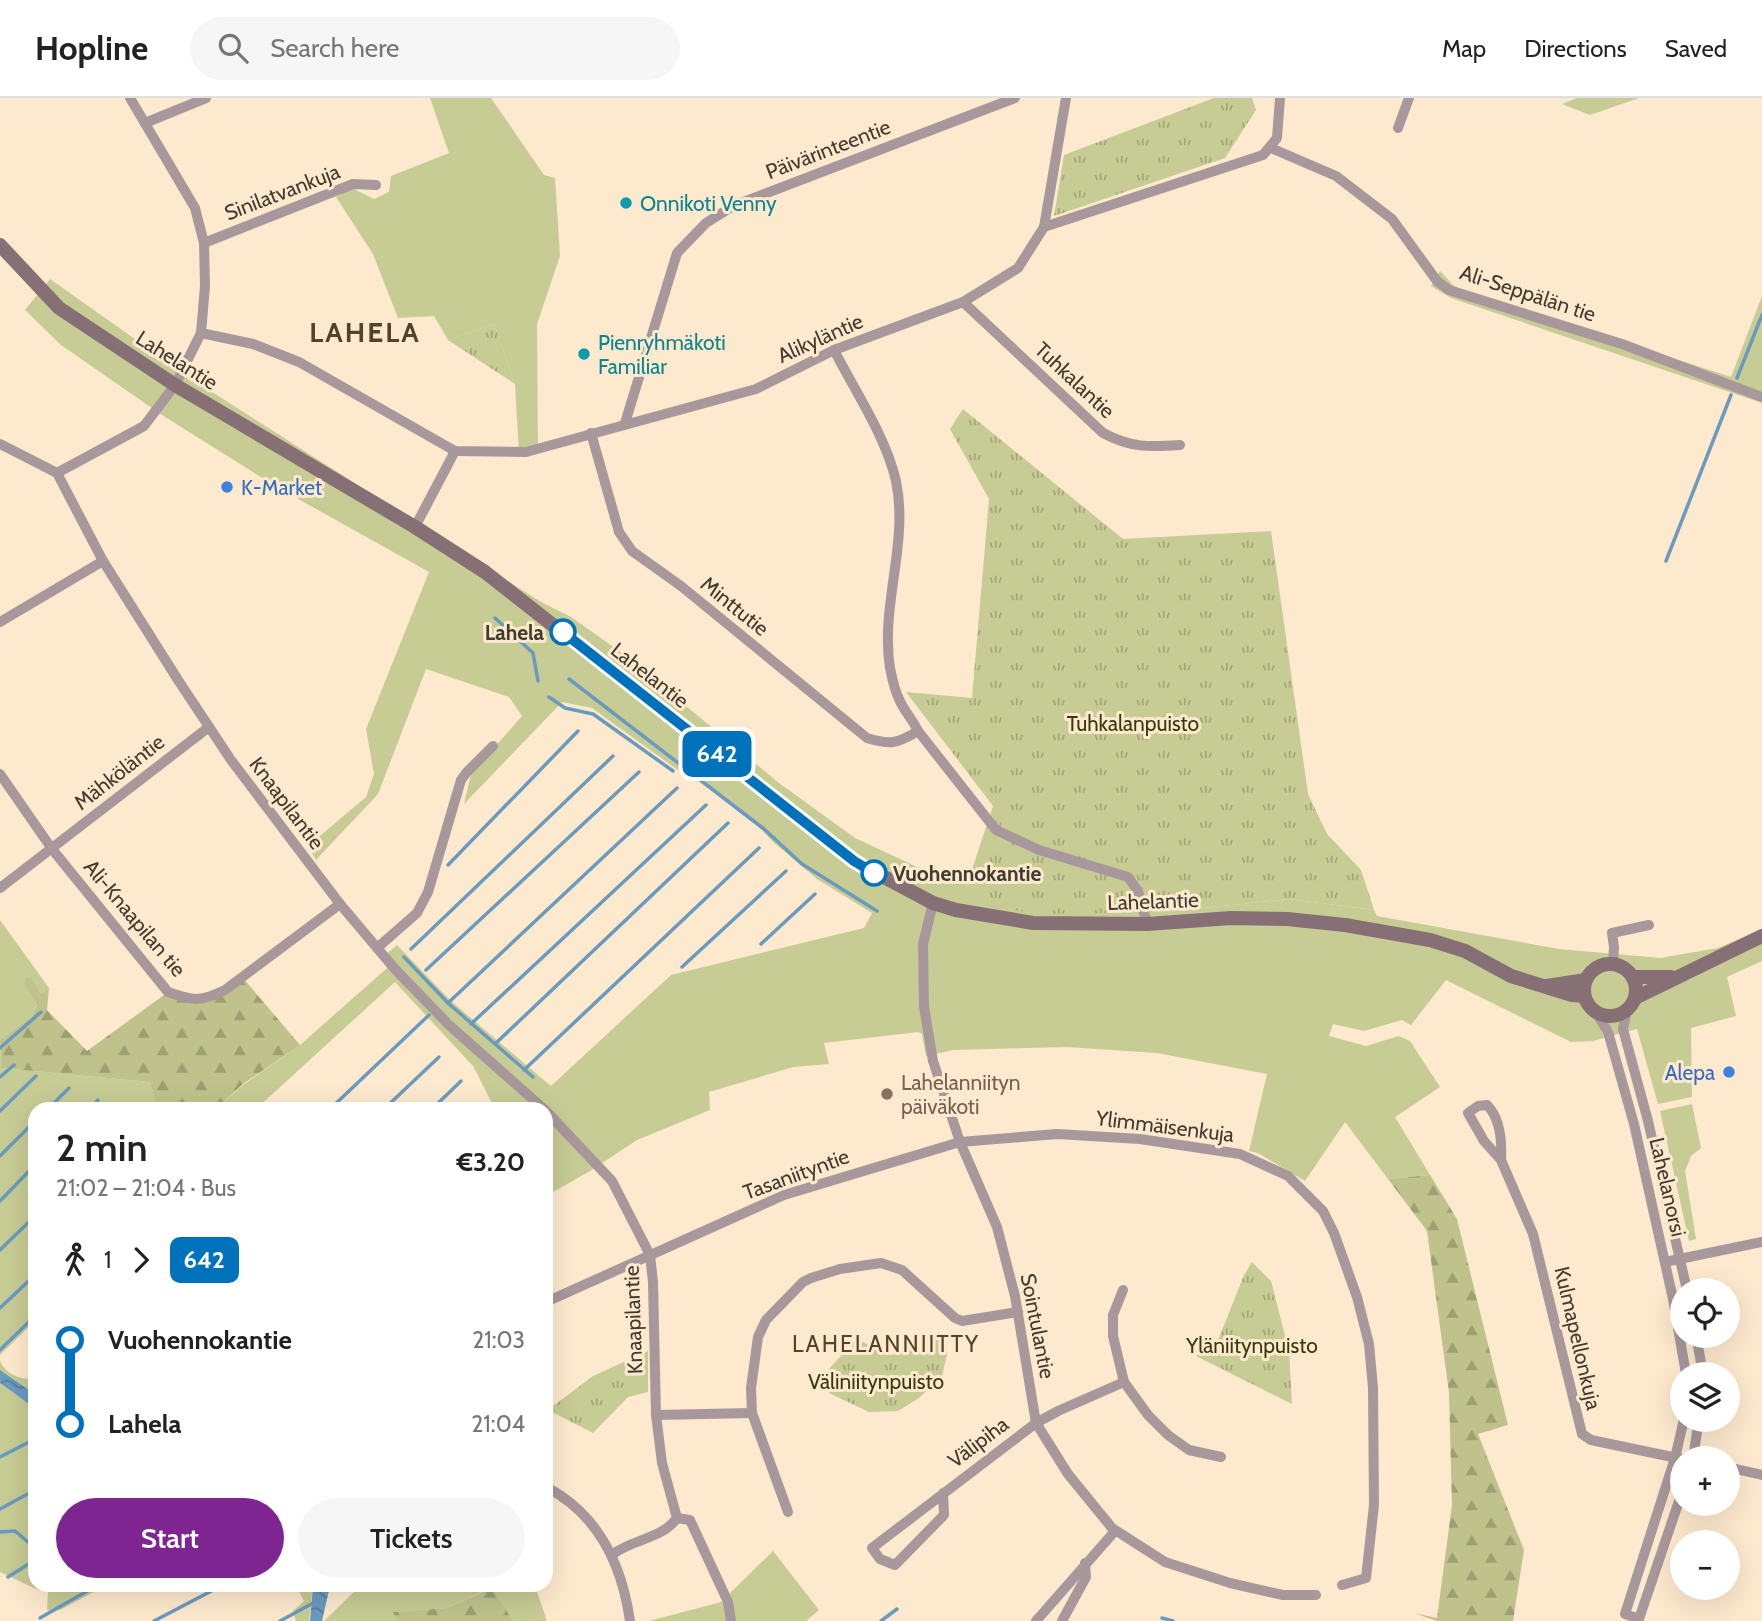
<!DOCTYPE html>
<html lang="en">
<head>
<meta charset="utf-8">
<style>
	:root { --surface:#fff; --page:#f6f6f6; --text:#222; --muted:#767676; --line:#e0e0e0; --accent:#7f2591 }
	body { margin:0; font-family:Cabin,sans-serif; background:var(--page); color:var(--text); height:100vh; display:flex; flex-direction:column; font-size:26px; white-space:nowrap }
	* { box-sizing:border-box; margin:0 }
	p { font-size:23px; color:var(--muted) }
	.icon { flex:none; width:38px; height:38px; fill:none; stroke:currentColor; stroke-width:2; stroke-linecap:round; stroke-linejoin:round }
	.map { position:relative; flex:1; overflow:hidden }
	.drawer { position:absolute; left:28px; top:1004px; width:525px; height:490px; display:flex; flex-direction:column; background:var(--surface); border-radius:21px; box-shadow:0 7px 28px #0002 }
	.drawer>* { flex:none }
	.badge { padding:0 14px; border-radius:10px; font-size:24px; line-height:46px }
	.controls { position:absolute; left:1670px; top:1180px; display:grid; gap:14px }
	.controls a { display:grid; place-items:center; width:70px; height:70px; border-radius:50%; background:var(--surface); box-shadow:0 7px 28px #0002; font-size:35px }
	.map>.badge { position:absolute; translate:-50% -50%; box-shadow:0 0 0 4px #fff }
	.legs { display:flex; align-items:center; gap:10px; height:77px; padding:0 28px; font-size:23px }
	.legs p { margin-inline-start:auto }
	.headline { display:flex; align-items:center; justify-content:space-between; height:119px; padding:0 28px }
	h1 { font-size:38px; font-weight:600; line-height:52px }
	.button { display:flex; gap:14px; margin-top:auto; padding:14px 28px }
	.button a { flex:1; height:80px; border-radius:42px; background:var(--accent); color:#fff; font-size:28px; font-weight:600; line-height:80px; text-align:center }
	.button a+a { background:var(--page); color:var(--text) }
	ul { padding:0 28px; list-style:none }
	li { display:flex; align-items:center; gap:24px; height:84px; font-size:26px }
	li i { display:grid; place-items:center; width:10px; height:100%; margin:0 9px; background:currentColor }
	li i::after { content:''; width:18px; height:18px; margin:-9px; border:5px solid; border-radius:50%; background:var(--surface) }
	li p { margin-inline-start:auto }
	li:first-child i { background:linear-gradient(#0000 50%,currentColor 0) }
	li:last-child i { background:linear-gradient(currentColor 50%,#0000 0) }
	header { display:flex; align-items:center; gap:42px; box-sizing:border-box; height:98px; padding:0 35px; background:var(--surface); border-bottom:2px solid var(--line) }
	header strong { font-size:33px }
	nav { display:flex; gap:38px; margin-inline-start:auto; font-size:24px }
	.search { width:490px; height:63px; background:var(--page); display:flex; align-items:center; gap:18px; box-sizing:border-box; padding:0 24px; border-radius:38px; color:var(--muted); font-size:26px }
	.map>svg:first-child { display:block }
</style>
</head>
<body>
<header>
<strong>Hopline</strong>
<div class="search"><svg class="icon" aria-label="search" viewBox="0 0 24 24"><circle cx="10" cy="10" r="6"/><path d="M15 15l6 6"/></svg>Search here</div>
<nav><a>Map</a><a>Directions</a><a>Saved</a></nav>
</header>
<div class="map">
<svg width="1762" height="1523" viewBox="0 0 1762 1523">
	<defs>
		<pattern id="forest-firs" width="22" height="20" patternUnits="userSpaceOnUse" patternTransform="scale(1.75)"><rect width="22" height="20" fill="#bfc38b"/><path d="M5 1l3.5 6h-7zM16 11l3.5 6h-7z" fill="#9da072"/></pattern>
		<pattern id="park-tufts" width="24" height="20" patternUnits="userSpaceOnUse" patternTransform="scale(1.75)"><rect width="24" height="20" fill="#c7cb94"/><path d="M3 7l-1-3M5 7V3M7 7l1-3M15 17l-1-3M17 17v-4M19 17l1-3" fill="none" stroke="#a3a679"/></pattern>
		<pattern id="water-waves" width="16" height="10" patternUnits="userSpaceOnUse" patternTransform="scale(1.75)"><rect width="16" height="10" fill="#6a9bbf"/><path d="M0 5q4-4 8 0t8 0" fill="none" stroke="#59809c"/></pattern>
	</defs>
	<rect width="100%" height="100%" fill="#fde9cd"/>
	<!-- green -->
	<g fill="#c7cb94">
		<polygon points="430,0 491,0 544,77 555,80 560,158 537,226 538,350 519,356 515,286 494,226 448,242 434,218 398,220 373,156 336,99 352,90 374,101 389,94 391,78 449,55"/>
		<polygon points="1577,0 1639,0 1590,17 1562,6"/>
		<polygon points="1440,173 1455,189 1731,279 1762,198 1762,305 1451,200 1431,188"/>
		<polygon points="50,181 190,280 541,504 571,519 622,555 779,685 855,740 930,775 969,778 963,802 1166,814 1289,801 1374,812 1377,818 1559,851 1660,860 1718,850 1762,831 1762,863 1727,879 1736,918 1691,930 1692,999 1658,1006 1637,931 1593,943 1571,944 1446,882 1411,927 1402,922 1364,933 1333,926 1329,938 1366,948 1399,938 1410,943 1440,989 1395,1019 1430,1077 1388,1081 1345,1024 1305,1083 1258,1055 1249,1053 1267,976 1157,955 1067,949 953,952 926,958 922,936 918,934 824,945 829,966 793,969 709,994 710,1012 637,1042 590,1073 546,1098 546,1012 495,1011 473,968 395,884 256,1011 216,1011 243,987 300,947 386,871 390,866 384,858 397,847 451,903 551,988 671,877 864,830 872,815 817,781 773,744 760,730 689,676 682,675 592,610 562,604 464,706 471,676 522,618 509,599 426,571 378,696 316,762 308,748 366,699 374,676 366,631 429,474 275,388 162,317 61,247 25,212"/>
		<polygon points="0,822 49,890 41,895 31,881 24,886 37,906 32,918 0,942"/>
		<polygon points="0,947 1,970 150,984 158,1011 35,1012 35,1223 0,1257"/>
		<polygon points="1692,1006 1701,1050 1691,1058 1685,1073 1696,1141 1689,1143 1660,1013"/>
		<path d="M0,1263C6,1277 22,1282 35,1281V1296L0,1272Z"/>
		<polygon points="0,1285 33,1309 35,1334 35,1488 105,1488 60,1512 47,1512 48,1494 34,1490 0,1474"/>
		<polygon points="773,1453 819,1512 806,1523 649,1523 721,1504"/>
		<polygon points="296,1488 313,1488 309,1523 296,1523 293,1513 304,1503"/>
		<polygon points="360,1488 395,1491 399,1488 535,1488 547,1523 513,1523 491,1490 447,1510 394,1514 397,1523 324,1523"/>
	</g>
	<!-- forest -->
	<g fill="url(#forest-firs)">
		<polygon points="26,880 31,880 41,895 49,890 47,912 87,953 168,894 191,902 243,880 300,947 243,986 216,1011 158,1012 150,984 1,970 0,942 32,918 37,907 24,886"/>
		<polygon points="1430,1077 1457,1121 1508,1327 1478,1336 1524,1452 1513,1523 1437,1523 1414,1515 1437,1520 1452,1407 1449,1295 1427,1133 1388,1081"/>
		<polygon points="492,1490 513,1523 397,1523 393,1514 447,1510"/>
	</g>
	<!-- park -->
	<g fill="url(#park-tufts)">
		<polygon points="1214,0 1252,0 1256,12 1225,60 1054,118 1064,57"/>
		<polygon points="494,226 515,286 448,242"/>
		<polygon points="963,311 1123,441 1271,433 1308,696 1327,736 1361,772 1374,812 1289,801 1166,814 1036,816 962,802 993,708 906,594 972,600 989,401 950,331"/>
		<polygon points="1252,1164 1271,1183 1289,1253 1292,1306 1196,1258 1219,1240 1244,1177"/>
		<polygon points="945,1236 947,1257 942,1278 919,1300 898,1313 869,1314 829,1295 828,1272 856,1241 891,1257 923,1247"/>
		<polygon points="648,1253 648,1294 628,1299 593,1335 548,1312 593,1278"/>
	</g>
	<!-- water -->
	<g fill="url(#water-waves)">
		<polygon points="0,1272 35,1296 35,1334 33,1309 0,1285"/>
		<polygon points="313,1488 330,1488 322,1523 310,1523"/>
	</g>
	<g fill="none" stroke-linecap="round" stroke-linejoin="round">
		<!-- stream -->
		<g stroke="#6a9bbf" stroke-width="3.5">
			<polyline points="1737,280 1762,217"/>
			<polyline points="1666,463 1731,297"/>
			<polyline points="495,520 533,555 538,583"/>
			<polyline points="569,581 764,731 802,766 877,813"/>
			<polyline points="549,599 565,610 593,616 673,673"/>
			<polyline points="448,767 578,633"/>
			<polyline points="761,846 815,796"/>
			<polyline points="411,851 613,658"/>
			<polyline points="404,859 448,905 533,979"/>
			<polyline points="682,869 786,773"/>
			<polyline points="426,872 639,674"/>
			<polyline points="448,905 677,690"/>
			<polyline points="471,926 706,707"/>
			<polyline points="495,946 728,725"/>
			<polyline points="0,950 41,914"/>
			<polyline points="524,972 759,750"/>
			<polyline points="0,979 14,967"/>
			<polyline points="47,1012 69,990"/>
			<polyline points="89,1012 98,1002"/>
			<polyline points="252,1012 254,1010"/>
			<polyline points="329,1012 429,917"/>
			<polyline points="383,1012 439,959"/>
			<polyline points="431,1012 461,983"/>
			<polyline points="478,1012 480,1010"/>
			<polyline points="0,1013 36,978"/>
			<polyline points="0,1058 35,1023"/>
			<polyline points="0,1103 35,1067"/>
			<polyline points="0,1152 35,1118"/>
			<polyline points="0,1210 35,1177"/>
			<polyline points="0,1252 35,1218"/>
			<polyline points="0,1359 35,1341"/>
			<polyline points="0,1411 35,1392"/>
			<polyline points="0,1434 15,1433 35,1450"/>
			<polyline points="8,1479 35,1462"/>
			<polyline points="40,1520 96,1488"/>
			<polyline points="1162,1520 1173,1523"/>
			<polyline points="154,1523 221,1488"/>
			<polyline points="280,1523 315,1504"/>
			<polyline points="881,1523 897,1511"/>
		</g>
		<!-- minor -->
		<g stroke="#a8989b" stroke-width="10">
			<polyline points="145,25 206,0"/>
			<polyline points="1398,30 1409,0"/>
			<polyline points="1271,50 1336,78 1392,121 1437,183 1449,192 1622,246 1762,299"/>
			<polyline points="1044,129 1263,57 1277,40 1280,0"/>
			<polyline points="204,145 353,86 376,87"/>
			<path d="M963,204L1103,335C1131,350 1149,349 1180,347"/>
			<polyline points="201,235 253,246 299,264 455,353 526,354 756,291 834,252 963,204 1018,170 1044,129 1066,0"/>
			<path d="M834,252C855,293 886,339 896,383C909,445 880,508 890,570C892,580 895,593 899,601C904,613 913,622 918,633L996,732L1039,752L1128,779L1138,793L1147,826"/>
			<polyline points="625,325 677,155 706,125 733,108 1015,0"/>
			<path d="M591,335L619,434L632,453L681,488L867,640C890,647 897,646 918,633"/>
			<polyline points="0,346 57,375 103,463 178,582 231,662 340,806 394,870 449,927 545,1012"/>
			<polyline points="57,375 144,328 175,287 201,235 205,188 204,145 195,110 130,0"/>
			<polyline points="415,429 455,353"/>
			<polyline points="0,524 103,463"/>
			<path d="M0,676L52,751L168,894C193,903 201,904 225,892L340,806"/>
			<polyline points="0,790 209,629"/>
			<polyline points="933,805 923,846 924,909 933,963 960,1044 997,1129 1015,1198 1036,1325 1068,1376 1112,1430 1165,1464 1230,1485 1283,1497 1316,1497"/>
			<polyline points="377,850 417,815 428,794 461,682 467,674 493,648"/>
			<polyline points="1613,866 1614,849 1612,835 1649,827"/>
			<polyline points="1627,912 1623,931 1648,1023 1687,1192"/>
			<polyline points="1596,914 1608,934 1634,1026 1673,1201 1686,1276"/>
			<polyline points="546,1013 612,1083 650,1157 653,1184 656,1317 662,1365 677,1420"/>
			<path d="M1501,1062C1502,1044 1500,1020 1487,1007L1478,1008L1468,1015L1484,1043L1501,1062L1533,1136L1582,1336L1591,1342L1682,1361"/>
			<polyline points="1665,1164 1762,1144"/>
			<polyline points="1123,1192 1113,1217 1113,1238 1124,1284 1148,1317 1168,1337 1189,1352 1221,1359"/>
			<polyline points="546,1204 784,1097 960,1044 1057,1036 1140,1041 1240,1056 1288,1078 1323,1113 1334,1135 1357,1199 1369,1246 1373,1290 1374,1407 1366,1480 1342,1487"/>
			<polyline points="1696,1237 1703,1276"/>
			<polyline points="656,1317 752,1315"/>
			<polyline points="1693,1360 1699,1321"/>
			<polyline points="1727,1369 1762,1377"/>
			<path d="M546,1389C598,1416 622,1467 630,1523"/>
			<polyline points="1682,1394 1639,1521 1625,1516 1675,1360 1684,1321"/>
			<polyline points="943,1395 944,1417 895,1467 880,1461 872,1450 1036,1325 1058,1313 1124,1284"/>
			<polyline points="788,1414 752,1315 751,1290 758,1239 766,1222 803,1184 811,1180 840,1171 881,1165 902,1172 955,1220 962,1223 1018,1214"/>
			<polyline points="677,1420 690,1422 728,1504 731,1523"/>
			<path d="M613,1456C633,1441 662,1441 677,1420"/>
			<polyline points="1036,1523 1115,1433"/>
			<polyline points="1062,1523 1086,1479 1085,1465"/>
		</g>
		<!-- secondary -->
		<g stroke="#877075" stroke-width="14">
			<polyline points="0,147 59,210 175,287 415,429 485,474 854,763 933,805 956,812 1033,825 1147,826 1231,820 1287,821 1345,827 1430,842 1465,853 1511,878 1572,897 1584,898"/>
			<circle cx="1610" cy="892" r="26"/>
			<polyline points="1633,879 1671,879"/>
			<polyline points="1547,888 1586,882"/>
			<polyline points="1635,900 1762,838"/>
		</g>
	</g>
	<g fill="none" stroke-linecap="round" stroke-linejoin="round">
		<!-- line-1 casing -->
		<g stroke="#fff" stroke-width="16">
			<polyline id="line-1" points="563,534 854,763 874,775"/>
		</g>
		<!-- line-1 -->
		<use href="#line-1" stroke="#0072bc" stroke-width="10"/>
	</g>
	<!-- markers -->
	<g fill="#0f9aa8" stroke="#fde9cd" stroke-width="2.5">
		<circle cx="626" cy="105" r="7"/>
		<circle cx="584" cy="256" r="7"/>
	</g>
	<g fill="#3f7fe0" stroke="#fde9cd" stroke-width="2.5">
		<circle cx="227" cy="389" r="7"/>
		<circle cx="1729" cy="974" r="7"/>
	</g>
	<g fill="#fff" stroke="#0072bc" stroke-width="3.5">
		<circle cx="563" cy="534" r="12"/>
		<circle cx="874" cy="775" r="12"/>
	</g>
	<circle fill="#8d6e63" stroke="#fde9cd" stroke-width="2.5" cx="887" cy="996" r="7"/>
	<g text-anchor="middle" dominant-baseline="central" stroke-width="6" stroke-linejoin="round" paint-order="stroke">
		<!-- street labels -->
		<g font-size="21" fill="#423b2f" stroke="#fde9cd">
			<text transform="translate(828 51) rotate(-21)">Päivärinteentie</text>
			<text transform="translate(282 94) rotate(-21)">Sinilatvankuja</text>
			<text transform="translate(1528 195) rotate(18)">Ali-Seppälän tie</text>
			<text transform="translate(820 240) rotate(-24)">Alikyläntie</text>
			<text transform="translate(177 262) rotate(32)">Lahelantie</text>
			<text transform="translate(1075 282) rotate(43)">Tuhkalantie</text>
			<text transform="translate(735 508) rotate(39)">Minttutie</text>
			<text transform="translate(650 577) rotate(38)">Lahelantie</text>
			<text transform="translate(119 674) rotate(-38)">Mähköläntie</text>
			<text transform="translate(287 705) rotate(53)">Knaapilantie</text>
			<text transform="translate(1153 803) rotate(-2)">Lahelantie</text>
			<text transform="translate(135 820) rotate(50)">Ali-Knaapilan tie</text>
			<text transform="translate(1165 1028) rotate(7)">Ylimmäisenkuja</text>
			<text transform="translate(796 1076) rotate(-20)">Tasaniityntie</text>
			<text transform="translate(1668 1089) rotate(77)">Lahelanorsi</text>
			<text transform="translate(633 1222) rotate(-92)">Knaapilantie</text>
			<text transform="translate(1038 1228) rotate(79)">Sointulantie</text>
			<text transform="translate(1578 1240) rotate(77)">Kulmapellonkuja</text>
			<text transform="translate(978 1344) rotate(-37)">Välipiha</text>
		</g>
		<!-- culture labels -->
		<g font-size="21" fill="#0d838f" stroke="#fde9cd" text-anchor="start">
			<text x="640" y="105">Onnikoti Venny</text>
			<text x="598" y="244">Pienryhmäkoti<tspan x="598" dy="24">Familiar</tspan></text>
		</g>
		<!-- shop labels -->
		<g font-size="21" fill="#366cbe" stroke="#fde9cd" text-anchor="start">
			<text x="241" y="389">K-Market</text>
			<text x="1715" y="974" text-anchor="end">Alepa</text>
		</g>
		<!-- stop labels -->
		<g font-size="21" font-weight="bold" fill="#423b2f" stroke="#fde9cd" text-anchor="end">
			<text x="544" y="534">Lahela</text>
			<text x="893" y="775" text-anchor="start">Vuohennokantie</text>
		</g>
		<!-- park labels -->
		<g font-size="21" fill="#383a0e" stroke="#fde9cd">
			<text x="1133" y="625">Tuhkalanpuisto</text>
			<text x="1252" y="1247">Yläniitynpuisto</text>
			<text x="876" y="1283">Väliniitynpuisto</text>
		</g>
		<!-- education labels -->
		<g font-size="21" fill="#785e54" stroke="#fde9cd" text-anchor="start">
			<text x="901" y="984">Lahelanniityn<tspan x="901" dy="24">päiväkoti</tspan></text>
		</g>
		<!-- neighbourhood labels -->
		<g font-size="23" letter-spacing="2" fill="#54432b" stroke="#fde9cd">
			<text x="886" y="1246">LAHELANNIITTY</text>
		</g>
		<!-- district labels -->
		<g font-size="28" font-weight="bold" letter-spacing="2" fill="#54432b" stroke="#fde9cd">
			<text x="365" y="234">LAHELA</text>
		</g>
	</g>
</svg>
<div class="controls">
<a><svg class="icon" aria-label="locate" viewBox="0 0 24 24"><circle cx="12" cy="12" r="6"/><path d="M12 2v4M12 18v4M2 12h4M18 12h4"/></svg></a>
<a><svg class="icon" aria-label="layers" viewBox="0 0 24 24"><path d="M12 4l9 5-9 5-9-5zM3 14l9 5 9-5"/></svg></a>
<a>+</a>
<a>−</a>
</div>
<b class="badge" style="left:717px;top:656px;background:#0072bc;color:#fff">642</b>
<section class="drawer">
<div class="headline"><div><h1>2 min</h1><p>21:02 – 21:04 · Bus</p></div><b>€3.20</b></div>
<div class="legs"><svg class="icon" aria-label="walk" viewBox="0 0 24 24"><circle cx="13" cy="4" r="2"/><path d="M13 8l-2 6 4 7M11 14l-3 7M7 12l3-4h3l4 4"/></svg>1<svg class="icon" aria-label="forward" viewBox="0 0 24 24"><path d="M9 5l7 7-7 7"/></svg><b class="badge" style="background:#0072bc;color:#fff">642</b></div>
<ul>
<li><i style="color:#0072bc"></i><b>Vuohennokantie</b><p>21:03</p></li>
<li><i style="color:#0072bc"></i><b>Lahela</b><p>21:04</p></li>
</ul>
<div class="button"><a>Start</a><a>Tickets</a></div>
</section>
</div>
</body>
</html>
